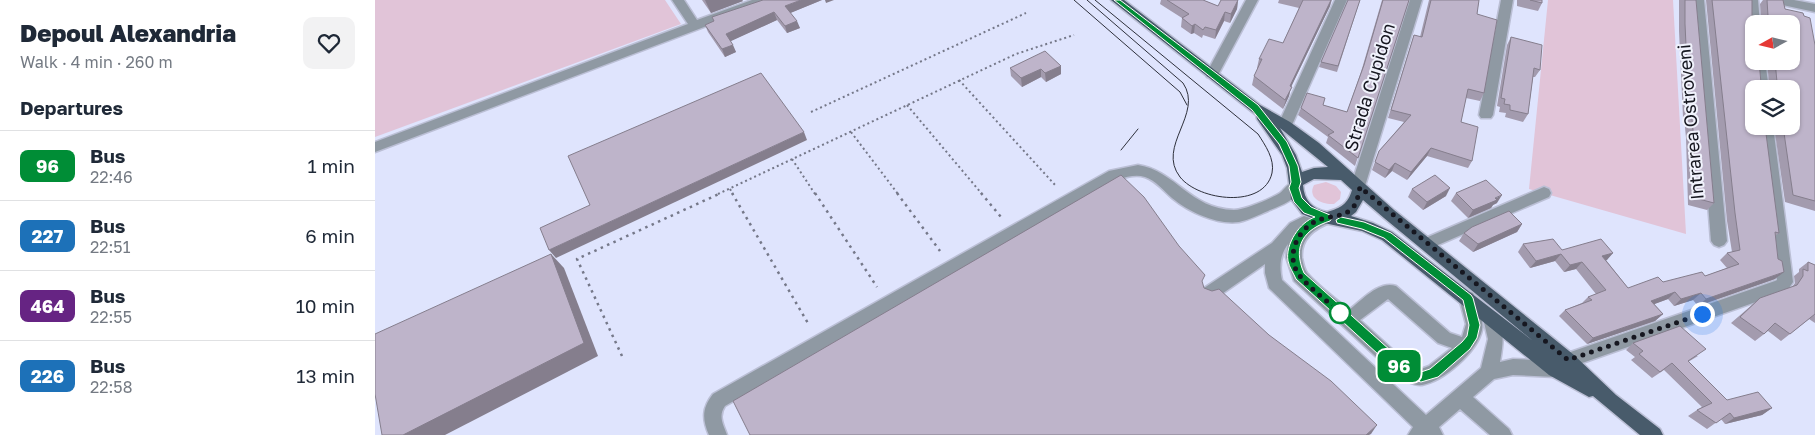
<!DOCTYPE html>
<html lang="en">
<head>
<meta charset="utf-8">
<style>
	:root { --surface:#fff; --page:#f2f2f3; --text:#1f2937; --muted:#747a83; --line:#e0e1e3 }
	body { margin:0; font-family:"Golos Text",sans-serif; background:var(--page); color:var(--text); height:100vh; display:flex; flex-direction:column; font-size:19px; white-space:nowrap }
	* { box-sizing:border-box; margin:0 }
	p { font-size:16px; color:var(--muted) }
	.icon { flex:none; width:28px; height:28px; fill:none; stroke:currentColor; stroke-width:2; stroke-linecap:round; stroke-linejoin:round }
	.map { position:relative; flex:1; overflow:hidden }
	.drawer { display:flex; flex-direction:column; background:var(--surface); width:375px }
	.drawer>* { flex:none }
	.badge { padding:0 10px; border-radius:8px; font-size:18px; line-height:32px }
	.needle { width:32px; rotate:262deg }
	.fabs { position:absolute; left:1370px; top:15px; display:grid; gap:10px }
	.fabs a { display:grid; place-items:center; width:55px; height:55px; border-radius:10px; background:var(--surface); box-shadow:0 1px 4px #0004; font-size:25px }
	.you { position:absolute; width:25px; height:25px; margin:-12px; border:4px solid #fff; border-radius:50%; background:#1a73e8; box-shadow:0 0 0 8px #1a73e833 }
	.map>.badge { position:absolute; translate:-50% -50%; box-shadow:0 0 0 2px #fff }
	h2 { padding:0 20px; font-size:19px; line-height:45px }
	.round { display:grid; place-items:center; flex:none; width:52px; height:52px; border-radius:10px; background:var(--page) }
	.head { display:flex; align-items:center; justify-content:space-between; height:85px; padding:0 20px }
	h1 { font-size:24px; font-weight:800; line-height:38px }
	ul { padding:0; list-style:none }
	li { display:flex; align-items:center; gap:15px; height:70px; padding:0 20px; border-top:1px solid var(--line) }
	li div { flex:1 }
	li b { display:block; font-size:19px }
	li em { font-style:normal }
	li .badge { min-width:55px; font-weight:700; text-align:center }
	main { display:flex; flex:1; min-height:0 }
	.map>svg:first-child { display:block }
</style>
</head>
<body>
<main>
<section class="drawer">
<div class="head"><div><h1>Depoul Alexandria</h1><p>Walk · 4 min · 260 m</p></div><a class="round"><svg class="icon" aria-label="heart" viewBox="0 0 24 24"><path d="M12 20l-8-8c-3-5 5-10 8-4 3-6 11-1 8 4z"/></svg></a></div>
<h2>Departures</h2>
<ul>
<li><span class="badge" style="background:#008d36;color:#fff">96</span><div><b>Bus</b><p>22:46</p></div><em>1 min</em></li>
<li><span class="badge" style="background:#1d71b8;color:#fff">227</span><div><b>Bus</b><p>22:51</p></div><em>6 min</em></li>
<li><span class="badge" style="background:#662483;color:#fff">464</span><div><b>Bus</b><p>22:55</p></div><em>10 min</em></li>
<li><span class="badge" style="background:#1d71b8;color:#fff">226</span><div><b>Bus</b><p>22:58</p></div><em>13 min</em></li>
</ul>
</section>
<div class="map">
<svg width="1440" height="435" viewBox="0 0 1440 435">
	<rect width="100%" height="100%" fill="#dfe4fd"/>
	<!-- green -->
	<g fill="#e1c4d8">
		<polygon points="0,0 290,0 306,24 0,137"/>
		<polygon points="1173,0 1298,0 1311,234 1154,189"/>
		<path d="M951,182L961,186L966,192L965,199L959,204C947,205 932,198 939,185Z"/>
	</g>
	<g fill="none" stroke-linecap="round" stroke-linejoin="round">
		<!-- minor casing -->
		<g stroke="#bbbfd5" stroke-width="3">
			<g id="minor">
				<polygon points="297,0 309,0 322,20 377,0 394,0 392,3 0,152 0,142 313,24"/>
				<polygon points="871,0 883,0 842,77 832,77 831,74"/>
				<polygon points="960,0 972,0 917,125 915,128 905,128 903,125"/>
				<polygon points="1035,0 1047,0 990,186 988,190 983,192 978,190 976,186"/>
				<polygon points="1126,0 1138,0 1118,115 1116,118 1106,118 1104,115"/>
				<polygon points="1317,0 1329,0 1352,241 1349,245 1344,247 1339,245 1336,241"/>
				<polygon points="1371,0 1383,0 1385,24 1379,24 1379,28 1373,24"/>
				<polygon points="1396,0 1419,0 1440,4 1440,12 1398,3"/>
				<polygon points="1379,59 1379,61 1390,61 1394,89 1380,89 1378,61"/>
				<path d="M1384,126H1398L1418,282L1412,291L1193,368L1187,365L1189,369L1186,375L1180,377L1138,375L1119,379L1098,397L1134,429L1137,435H1115L1085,409L1064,427L1068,435H1033L1038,427L894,288L890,273V264L841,298L835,300L829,298L827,293L829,288L897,243L915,223L929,216L935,218L952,212L957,214L960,218L957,222C940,228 925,238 927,258C928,263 929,269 932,273C944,287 960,298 974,310C986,301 1004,280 1021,286L1075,333L1087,337L1091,324L1084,298L1086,293L1092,291L1098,293C1103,304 1109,318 1107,330C1102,352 1069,381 1047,385C1040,386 1031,381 1025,379L919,281L911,257L913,244C905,255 904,266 907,280L1051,415L1106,368L1113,339L1108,318L1110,313L1116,311L1122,313C1130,330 1128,344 1125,362L1138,359L1180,361L1186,363L1184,360L1187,355L1400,281L1402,280ZM1013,299L1063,343L1077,348L1054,366L1046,369L1038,368L985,320Z"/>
				<path d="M763,165C801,171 815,209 859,210C870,210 895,199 905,193C909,190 912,184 917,183C920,182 921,183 924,184L926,188C919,202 906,205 893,211C883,215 874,220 864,222C842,225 814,212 797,198C789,191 780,180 770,177C761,174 752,177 744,179L350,406C343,416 348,424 352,435H334C327,419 327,408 338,394L734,171Z"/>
				<polygon points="1169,187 1174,189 1176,193 1174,197 1056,248 1051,250 1046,248 1043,244 1046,240"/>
			</g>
		</g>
		<!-- major casing -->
		<g stroke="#bbbfd5" stroke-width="3">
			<path id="major" d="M736,0H749L885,105L915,122L944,143L1019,210L1199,355L1241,395L1285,429L1288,435H1265L1218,396L1214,397L1174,375L1007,240L987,231L949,223L927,214L916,199L912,168L907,155L882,119L881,115ZM905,128L953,167L939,168L927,172L921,155ZM939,179L966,180L977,190C973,204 966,208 952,212C937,209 929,200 928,185ZM988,200L1009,218L1158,341L1017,232L998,223L976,216L981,212Z"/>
		</g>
		<!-- path-far1 -->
		<g stroke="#757889" stroke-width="2" stroke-dasharray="2 3" stroke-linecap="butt">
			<polyline points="584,80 681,186"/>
			<polyline points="532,105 607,194"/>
			<polyline points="436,112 651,13"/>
			<polyline points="476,132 523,194"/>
			<polyline points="417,159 440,194"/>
			<polyline points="355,189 358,194"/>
			<polyline points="343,194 641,54 699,35"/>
		</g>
		<!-- path -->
		<g stroke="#757889" stroke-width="2.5" stroke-dasharray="2.5 4.5" stroke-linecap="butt">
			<polyline points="357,193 434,325"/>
			<polyline points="440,193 502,287"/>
			<polyline points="522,193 565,251"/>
			<polyline points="606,193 626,217"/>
			<polyline points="247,356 202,259 346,193"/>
		</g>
		<!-- minor -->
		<use href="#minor" fill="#8f99a3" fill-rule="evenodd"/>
		<!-- major -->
		<use href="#major" fill="#485b6b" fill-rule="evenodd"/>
		<!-- tram -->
		<g stroke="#2e303b" stroke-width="1">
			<polyline points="699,0 805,92 812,105"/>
			<path d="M712,0L808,83C829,114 781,146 805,177C824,201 889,209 897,173C900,159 890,145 883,134L720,0"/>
			<polyline points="746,150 763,129"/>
		</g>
	</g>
	<!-- wall -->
	<g fill="#a39bae" fill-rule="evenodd">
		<polygon points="327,0 367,0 368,1 336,13"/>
		<polygon points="447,0 415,13 425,28 412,33 402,20 355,41 361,52 350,57 333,32 330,25 339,21 337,17"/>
		<polygon points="786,0 828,0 843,6 863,0 862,9 855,23 849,21 840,39 828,35 827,38 819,33 816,34 806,27 807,18 785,4"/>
		<polygon points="904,0 957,0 955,6 916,87 914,96 908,109 877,85 879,76 883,68 882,68 884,59 908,43 924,8 903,3"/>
		<polygon points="985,0 962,72 944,67 946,62"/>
		<polygon points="1007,0 1034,0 980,166 951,143 953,137 923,115 926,108 948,105 972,112 986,72"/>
		<polygon points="1054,0 1104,0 1102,14 1109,93 1105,101 1091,98 1086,122 1097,161 1093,168 1052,156 1032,180 1017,171 1010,178 997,170 1004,151 1029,122 1013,118 1036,44 1039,35 1045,37"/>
		<polygon points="1142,0 1167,0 1167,3 1163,11 1142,6"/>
		<polygon points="1304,0 1321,0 1339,203 1332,210 1313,205 1311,138 1309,117 1308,117 1304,31"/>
		<path d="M1331,0H1377V16L1385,21L1386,19L1385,4L1388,0H1408L1410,9L1429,16L1440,45V213V211L1410,202L1399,126H1416V89H1379L1404,233L1400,236V279L1323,306L1318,300L1299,306L1293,299L1279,304L1288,314L1280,321L1212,344L1184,316L1190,310L1207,303L1213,297L1221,294L1201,269L1189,272L1180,261L1155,268L1143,252L1148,244L1187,250L1238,253L1231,260L1253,288L1330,276L1352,268L1345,260L1352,253L1357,252L1352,221ZM1379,24L1416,61H1392L1394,83H1386Z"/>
		<polygon points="1136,37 1165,70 1160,77 1158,77 1153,114 1148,122 1130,117 1131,113 1124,112 1125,107 1122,106 1132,45"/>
		<polygon points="686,66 686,74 671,82 666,77 647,87 636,76 635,68"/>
		<polygon points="1037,189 1071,196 1048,210 1033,197"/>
		<polygon points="1081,193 1122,203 1118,205 1116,208 1093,218 1076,201"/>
		<polygon points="1147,224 1142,232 1098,252 1084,241 1089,233"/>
		<polygon points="1433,262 1440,265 1440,323 1434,319 1406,341 1393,331 1380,341 1356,323 1385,298 1417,287 1420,283 1419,276 1424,272 1424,269"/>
		<polygon points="1258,343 1323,356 1313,362 1352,400 1397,408 1387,415 1350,424 1346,419 1332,429 1313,416 1322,410 1327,407 1289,370 1277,378 1256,360 1260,357 1251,350"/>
	</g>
	<!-- shaded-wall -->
	<g fill="#857e8d">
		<polygon points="330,0 367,0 368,1 336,13"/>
		<polygon points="426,0 447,0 413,14 410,6"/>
		<polygon points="450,0 459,0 451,3"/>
		<polygon points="863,0 862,9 855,23 856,14"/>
		<polygon points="956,0 955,6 916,87 914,96 908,109 915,86"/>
		<polygon points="399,12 402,20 354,42 351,34"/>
		<polygon points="850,12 849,21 840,39 841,30"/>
		<polygon points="422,21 425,28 412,33 410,26"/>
		<polygon points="820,24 819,33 816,34 817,26"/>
		<polygon points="358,45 361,52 350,57 347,49"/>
		<polygon points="686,66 686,74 671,82 670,73"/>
		<polygon points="666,69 666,77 647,87 646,78"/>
		<polygon points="429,132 432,140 181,258 174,250"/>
		<polygon points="1056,148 1052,156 1032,180 1036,172"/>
		<polygon points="1020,163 1017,171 1010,178 1014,170"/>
		<polygon points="1075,188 1071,196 1048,210 1052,202"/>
		<polygon points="1127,195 1122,203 1118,205 1116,208 1093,218 1098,210"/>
		<polygon points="1147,224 1142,232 1098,252 1103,244"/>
		<polygon points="1238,253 1232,260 1221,263 1227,256"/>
		<polygon points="176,254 189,268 223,356 70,435 28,435"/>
		<polygon points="1186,254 1180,261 1155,268 1161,261"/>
		<polygon points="1207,262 1201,269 1189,272 1195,265"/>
		<polygon points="1409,272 1400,279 1323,306 1331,299"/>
		<polygon points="1300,292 1293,299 1269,308 1276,301"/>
		<polygon points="1326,293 1318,300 1299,306 1306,299"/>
		<polygon points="1288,314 1280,321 1212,344 1218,338"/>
		<polygon points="1397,408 1387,415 1350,424 1359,418"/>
		<polygon points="1002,425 996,434 994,435 991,435"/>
	</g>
	<!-- building -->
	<g fill="#beb4ca" stroke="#857e8d" fill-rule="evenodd">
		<polygon points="388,0 426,0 410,6 422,21 410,26 399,12 351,34 358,45 347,49 330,25 339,21 337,17"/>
		<polygon points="792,0 828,0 843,6 846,0 863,0 856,14 850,12 841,30 830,27 828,30 820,24 817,26 807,18 814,14"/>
		<polygon points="928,0 956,0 915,86 917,87 910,100 879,76 887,59 884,59 894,39 908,43"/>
		<polygon points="973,0 985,0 963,66 946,62"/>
		<polygon points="1008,0 1034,0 983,158 953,135 959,132 926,108 932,93 950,98 948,105 972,112 989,65"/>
		<polygon points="1056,0 1104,0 1102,14 1122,20 1109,93 1093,89 1086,122 1103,127 1097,161 1056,148 1036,172 1020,163 1014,170 1000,162 1004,151 1036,115 1016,110 1039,35 1047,37"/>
		<polygon points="1155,0 1167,0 1167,3"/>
		<polygon points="1310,0 1321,0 1339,203 1320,198 1318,130 1316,109 1314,109 1310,24"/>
		<path d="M1337,0H1377V16L1386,22L1387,18L1393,16L1392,0H1408L1410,9L1428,13L1429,16L1435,18L1440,45V201L1418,195L1408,126H1416V89H1390L1383,87L1384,89H1379V126H1390L1404,233L1400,232L1403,259L1407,261L1409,272L1331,299L1326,293L1306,299L1300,292L1276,301L1288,314L1218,338L1190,310L1217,300L1213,297L1231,290L1207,262L1195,265L1186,254L1161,261L1148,244L1178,239L1187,250L1226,239L1238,253L1227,256L1253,288L1283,277L1288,282L1327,272L1330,276L1364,264L1352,253L1365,250L1360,213ZM1379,24H1416V61H1400L1402,82L1386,83L1384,61H1379Z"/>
		<polygon points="1136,37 1167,45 1165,70 1159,68 1153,114 1135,110 1135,105 1129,104 1130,99 1126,98"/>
		<polygon points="670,51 686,66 670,73 666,69 646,78 635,68"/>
		<polygon points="386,73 429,132 174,250 165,228 215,205 193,156"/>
		<polygon points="746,175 769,197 804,246 830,275 827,281 829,288 837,291 844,289 894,335 956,381 1002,425 991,435 375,435 358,401"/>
		<polygon points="1060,175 1075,188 1052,202 1037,189"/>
		<polygon points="1111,180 1127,195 1120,198 1122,200 1098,210 1081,193"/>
		<polygon points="1134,211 1147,224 1103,244 1089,233 1097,227"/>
		<polygon points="176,254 209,343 28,435 7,435 0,394 0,334"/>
		<polygon points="1433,262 1440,265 1440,314 1415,334 1400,323 1389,334 1365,317 1385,298 1422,285 1428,276 1428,269 1433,271"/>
		<polygon points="1305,326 1331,349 1313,361 1352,400 1383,392 1397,408 1359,418 1355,413 1341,423 1322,410 1337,403 1297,363 1285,372 1264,354 1268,351 1258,343"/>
	</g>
	<!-- line -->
	<path fill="#008d36" stroke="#fff" d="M739,0H745L883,105L912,142L923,166L926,182L924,188L927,198L936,207L955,215L957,218L955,221C929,229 917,246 929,273L1035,368L1046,372L1055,369L1087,342L1092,336L1094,325L1088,300L1009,238L987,229L962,223L961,220L966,217L989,222L1016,233L1096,295L1098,298L1105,325L1102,338L1095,349L1063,377L1046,382L1027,376L921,279C919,274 914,267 913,261C910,244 925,222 940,217L929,213L919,202L914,188L916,182L914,166L904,144L877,110Z"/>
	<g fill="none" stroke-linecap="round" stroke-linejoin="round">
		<!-- walk -->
		<path stroke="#161720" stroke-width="5" stroke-dasharray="0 9" d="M965,313C953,301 936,290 925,276C910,258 921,231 941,221C951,216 964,218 974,211C982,206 983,196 985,187L1193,360L1327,314"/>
	</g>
	<!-- markers -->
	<circle fill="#fff" stroke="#008d36" stroke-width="2.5" cx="965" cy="313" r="10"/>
	<g text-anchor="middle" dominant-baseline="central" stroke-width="4" stroke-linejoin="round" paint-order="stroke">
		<!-- street labels -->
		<g font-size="18" fill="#161720" stroke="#f0f2fc">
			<text transform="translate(994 87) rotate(-73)">Strada Cupidon</text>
			<text transform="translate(1315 122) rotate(-95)">Intrarea Ostroveni</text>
		</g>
	</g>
</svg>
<div class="fabs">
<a><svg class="needle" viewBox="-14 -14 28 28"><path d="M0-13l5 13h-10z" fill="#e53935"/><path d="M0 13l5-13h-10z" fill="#747a83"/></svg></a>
<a><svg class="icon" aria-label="layers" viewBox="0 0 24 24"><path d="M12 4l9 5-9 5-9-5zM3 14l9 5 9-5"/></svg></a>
</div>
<div class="you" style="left:1327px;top:314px"></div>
<b class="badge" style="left:1024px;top:366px;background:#008d36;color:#fff">96</b>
</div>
</main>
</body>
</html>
